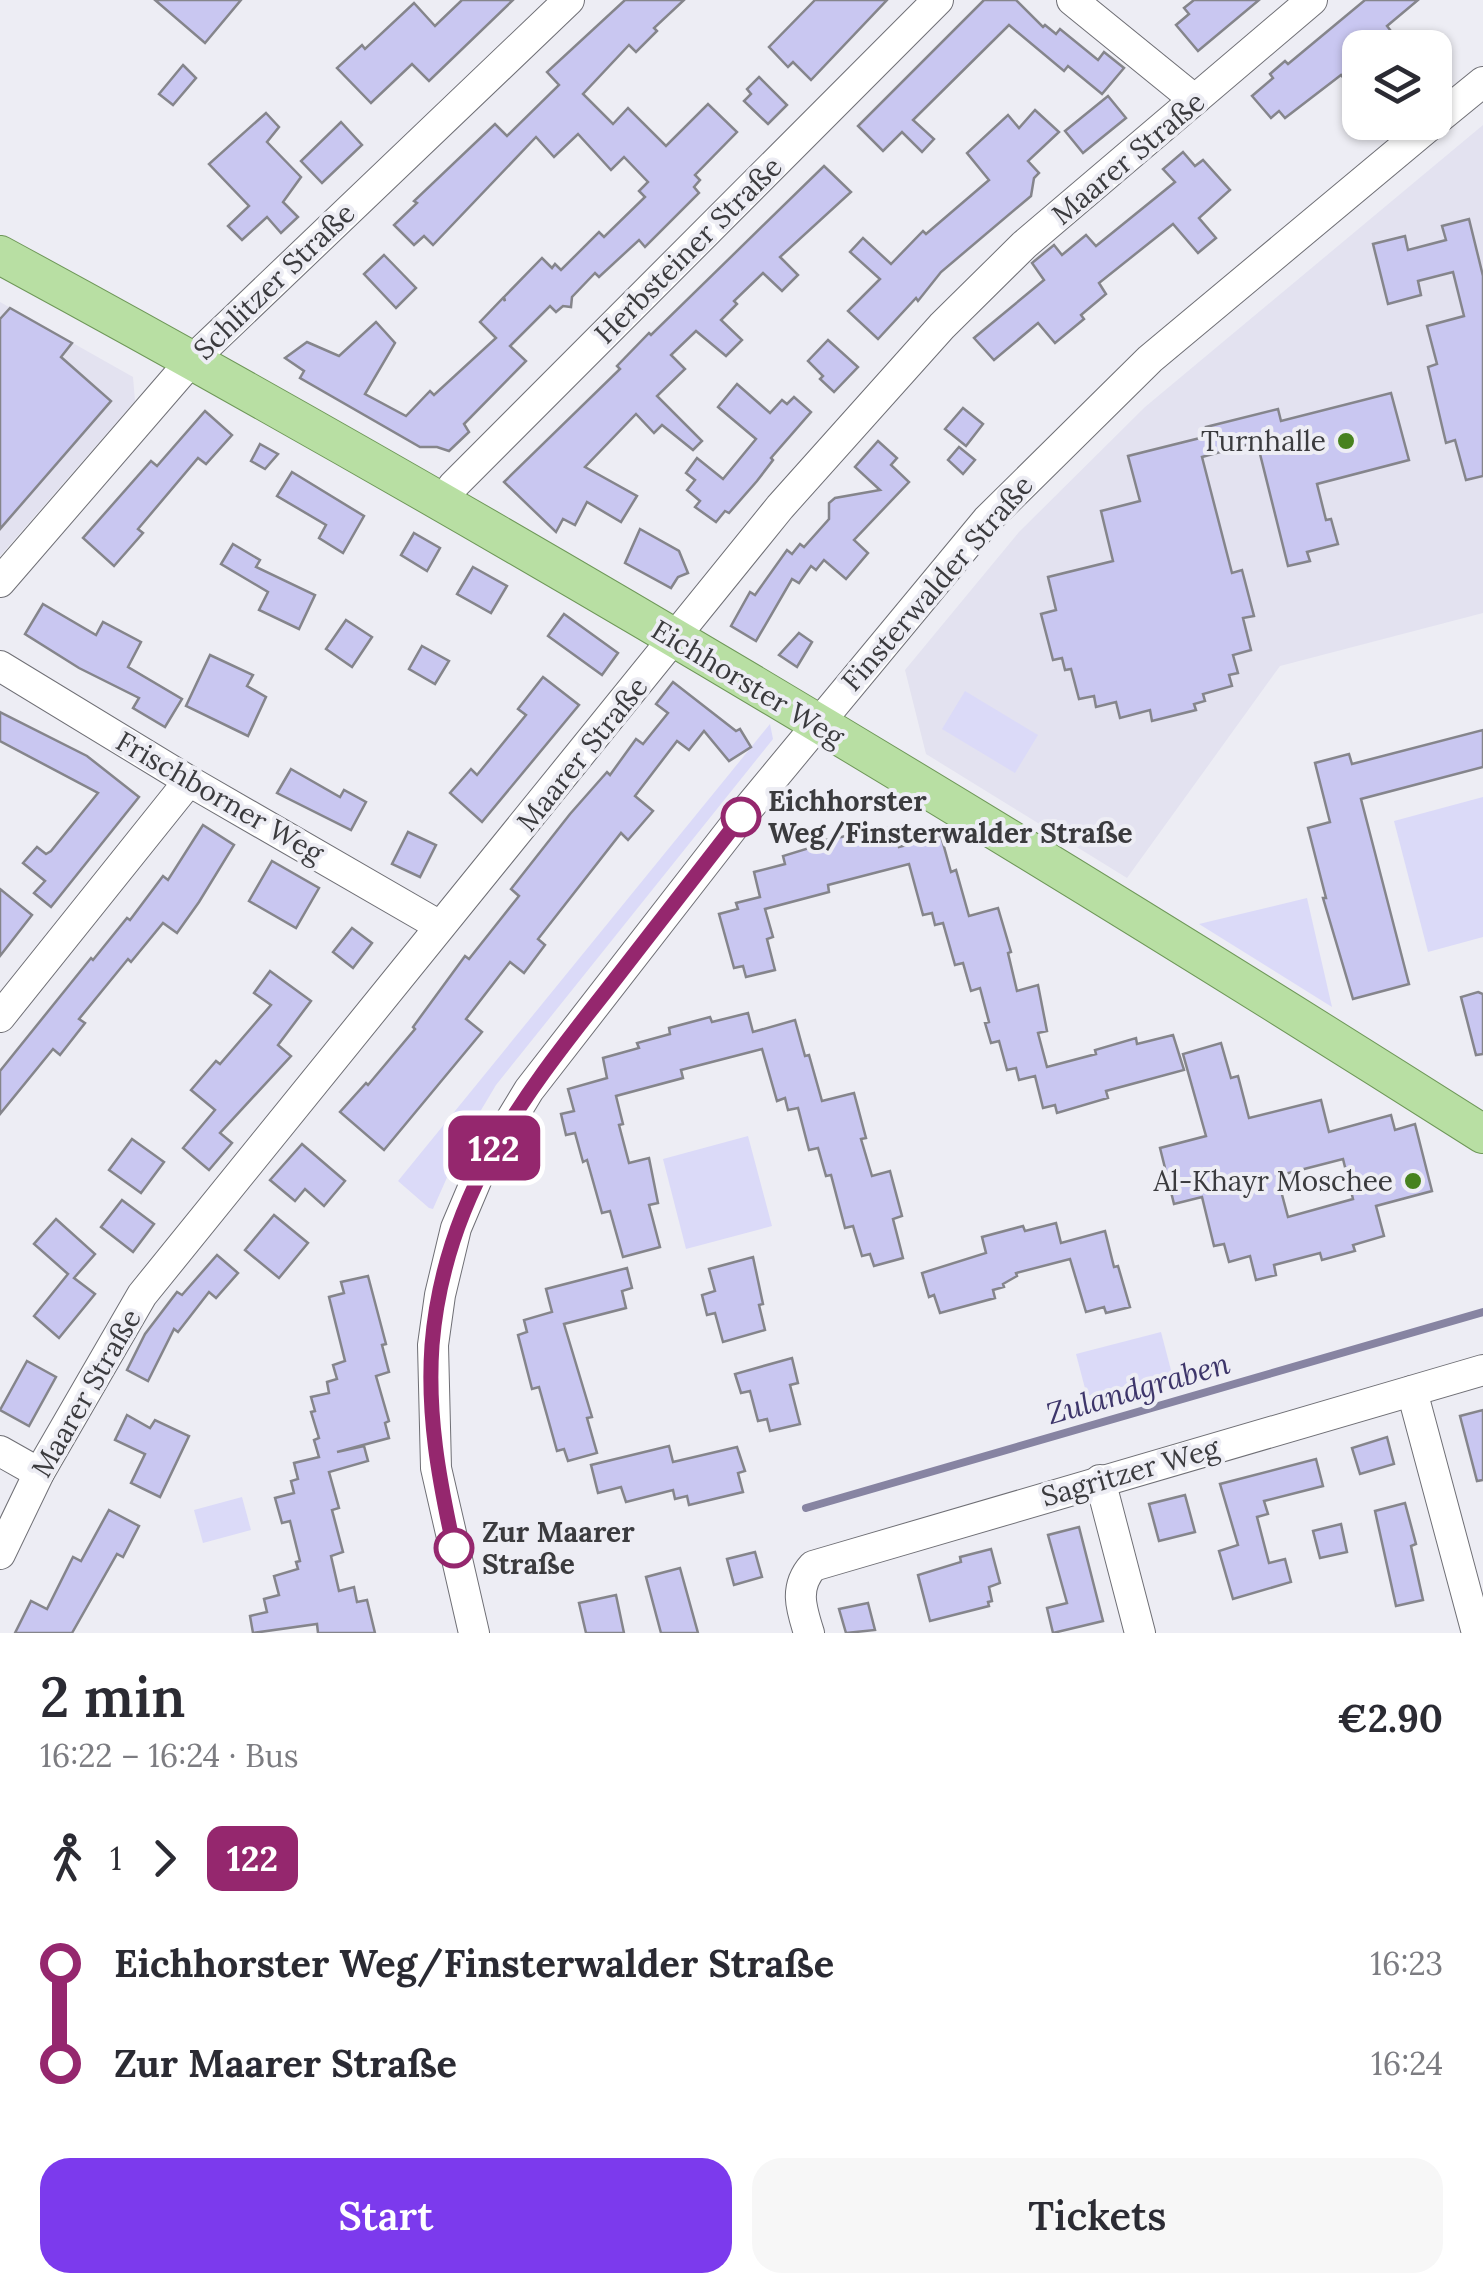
<!DOCTYPE html>
<html lang="en">
<head>
<meta charset="utf-8">
<style>
	:root { --surface:#fff; --page:#f7f7f7; --text:#2b2b33; --muted:#7c7c81; --accent:#7c3aed }
	body { margin:0; font-family:Lora,serif; background:var(--page); color:var(--text); height:100vh; display:flex; flex-direction:column; font-size:38px; white-space:nowrap }
	* { box-sizing:border-box; margin:0 }
	p { font-size:32px; color:var(--muted) }
	.icon { flex:none; width:55px; height:55px; fill:none; stroke:currentColor; stroke-width:2; stroke-linecap:round; stroke-linejoin:round }
	.map { position:relative; height:1633px; overflow:hidden }
	.sheet { display:flex; flex-direction:column; background:var(--surface); flex:1 }
	.sheet>* { flex:none }
	.badge { padding:0 20px; border-radius:15px; font-size:35px; line-height:65px }
	.buttons { position:absolute; left:1342px; top:30px; display:grid; gap:20px }
	.buttons a { display:grid; place-items:center; width:110px; height:110px; border-radius:20px; background:var(--surface); box-shadow:0 2px 8px #0004; font-size:50px }
	.map>.badge { position:absolute; translate:-50% -50%; box-shadow:0 0 0 5px #fff }
	.legs { display:flex; align-items:center; gap:15px; height:110px; padding:0 40px; font-size:32px }
	.legs p { margin-inline-start:auto }
	.head { display:flex; align-items:center; justify-content:space-between; height:170px; padding:0 40px }
	h1 { font-size:55px; font-weight:600; line-height:75px }
	.cta { display:flex; gap:20px; margin-top:auto; padding:20px 40px }
	.cta a { flex:1; height:115px; border-radius:30px; background:var(--accent); color:#fff; font-size:40px; font-weight:600; line-height:115px; text-align:center }
	.cta a+a { background:var(--page); color:var(--text) }
	ul { padding:0 40px; list-style:none }
	li { display:flex; align-items:center; gap:35px; height:100px; font-size:38px }
	li i { display:grid; place-items:center; width:15px; height:100%; margin:0 12px; background:currentColor }
	li i::after { content:''; width:25px; height:25px; margin:-12px; border:8px solid; border-radius:50%; background:var(--surface) }
	li p { margin-inline-start:auto }
	li:first-child i { background:linear-gradient(#0000 50%,currentColor 0) }
	li:last-child i { background:linear-gradient(currentColor 50%,#0000 0) }
	.map>svg:first-child { display:block }
</style>
</head>
<body>
<div class="map">
<svg width="1483" height="1633" viewBox="0 0 1483 1633">
	<rect width="100%" height="100%" fill="#ededf4"/>
	<!-- built -->
	<g fill="#e3e2f0">
		<polygon points="1483,125 1483,613 1280,666 1127,878 926,754 905,670 1019,532 1145,407"/>
		<polygon points="0,302 133,377 135,401 0,556"/>
	</g>
	<!-- green -->
	<g fill="#dbdaf8">
		<polygon points="965,691 1038,735 1015,773 942,729"/>
		<polygon points="770,724 773,739 496,1085 465,1137 433,1209 429,1208 398,1181"/>
		<polygon points="1483,797 1483,937 1428,952 1394,821"/>
		<polygon points="1307,898 1332,1007 1199,924"/>
		<polygon points="748,1136 772,1226 686,1249 663,1159"/>
		<polygon points="1161,1332 1172,1374 1087,1396 1076,1354"/>
		<polygon points="242,1497 251,1530 203,1543 194,1510"/>
	</g>
	<g fill="none" stroke-linecap="round" stroke-linejoin="round">
		<!-- stream -->
		<polyline stroke="#8784a2" stroke-width="8" points="806,1508 1483,1312"/>
	</g>
	<!-- building -->
	<g fill="#c9c7f1" stroke="#85858b" stroke-width="2.5" fill-rule="evenodd">
		<polygon points="155,0 241,0 205,43"/>
		<polygon points="462,0 513,0 429,81 412,64 371,103 337,68 362,45 365,49 414,3 435,26"/>
		<polygon points="625,0 684,0 654,28 657,31 636,52 629,45 583,94 613,124 628,108 666,146 708,104 737,132 695,175 700,180 694,187 699,193 645,247 639,240 599,277 595,273 572,297 571,307 563,306 556,312 550,306 510,346 526,361 464,424 469,432 449,451 437,447 420,447 300,378 304,371 285,358 307,342 339,356 376,322 395,343 365,394 406,416 430,391 434,395 496,338 480,322 503,298 505,301 504,297 542,258 552,268 555,264 561,270 599,232 604,237 645,197 639,191 648,182 624,157 611,170 578,134 554,157 536,137 433,245 424,236 414,245 394,225 417,203 414,201 495,124 507,136 559,85 547,72"/>
		<polygon points="815,0 887,0 811,80 793,62 788,67 769,47"/>
		<polygon points="984,0 1016,0 1043,27 1045,25 1056,34 1060,29 1098,60 1104,52 1124,68 1102,94 1068,66 1064,71 1009,25 913,120 934,139 922,152 902,132 883,151 858,126"/>
		<polygon points="1194,0 1259,0 1198,51 1176,25 1189,14 1184,8"/>
		<polygon points="1365,0 1418,0 1387,26 1404,48 1360,48 1360,98 1341,75 1285,118 1279,111 1271,118 1252,96 1273,78 1270,74 1285,61 1288,64"/>
		<polygon points="183,65 196,78 173,105 159,94"/>
		<polygon points="759,77 787,105 768,124 744,101 751,94 747,89"/>
		<polygon points="1108,96 1126,118 1083,153 1065,131"/>
		<polygon points="1035,110 1059,132 1028,161 1039,173 1034,178 1031,196 941,272 918,301 916,298 878,339 848,311 880,279 850,252 863,238 891,264 923,231 926,234 989,180 967,153 1008,115 1019,128"/>
		<polygon points="266,113 279,127 267,142 301,177 283,202 298,217 281,233 267,217 242,240 228,226 249,206 209,164"/>
		<polygon points="341,122 362,145 322,183 301,161"/>
		<polygon points="1183,152 1195,166 1203,160 1230,190 1199,218 1216,238 1198,253 1173,224 1099,283 1106,294 1081,315 1084,319 1055,343 1038,323 994,360 974,338 1044,280 1032,263 1054,245 1062,255 1086,235 1096,246 1175,182 1163,169"/>
		<polygon points="824,166 851,192 780,257 798,275 782,291 763,273 734,301 737,304 721,320 742,340 726,356 696,331 671,355 685,369 657,396 702,441 693,450 662,425 654,433 636,414 585,467 637,496 621,522 587,502 575,525 563,519 556,532 504,482 620,369 617,366 649,333 651,335"/>
		<polygon points="1469,219 1483,276 1483,476 1466,480 1455,440 1446,443 1428,367 1437,364 1427,326 1464,316 1453,272 1418,281 1421,295 1388,304 1373,244 1405,236 1408,250 1446,240 1442,226"/>
		<polygon points="384,255 416,288 396,308 364,274"/>
		<polygon points="10,308 72,343 61,357 111,401 0,529 0,319"/>
		<polygon points="828,340 858,367 834,392 820,379 823,376 808,361"/>
		<polygon points="737,384 770,413 782,400 787,404 794,397 811,412 771,458 773,460 757,481 729,513 725,511 716,522 695,507 700,501 687,490 695,480 686,473 697,458 723,479 756,439 718,407"/>
		<polygon points="1391,393 1409,460 1317,484 1326,520 1331,519 1338,544 1307,552 1310,561 1288,566 1257,442 1202,457 1232,573 1242,570 1254,616 1243,618 1251,650 1233,655 1238,673 1229,675 1232,686 1203,694 1205,701 1194,704 1196,710 1152,721 1150,710 1120,718 1116,702 1096,707 1094,696 1079,699 1071,669 1065,670 1062,658 1053,660 1041,614 1056,610 1048,577 1113,561 1101,511 1140,501 1128,456 1208,436 1206,427 1278,409 1281,421"/>
		<polygon points="963,408 983,424 966,446 945,429"/>
		<polygon points="205,411 232,435 206,464 198,458 138,529 143,533 114,566 83,538 151,461 157,466"/>
		<polygon points="878,441 897,458 891,465 909,482 854,540 868,553 846,579 824,560 816,570 811,566 799,583 792,579 756,641 731,626 750,592 755,595 787,550 792,554 800,544 804,547 829,519 829,503 835,498 880,490 855,467"/>
		<polygon points="260,444 278,454 265,469 251,461"/>
		<polygon points="959,447 975,460 963,474 948,460"/>
		<polygon points="292,472 364,516 343,553 319,538 326,525 277,496"/>
		<polygon points="640,529 679,551 688,573 678,577 671,588 625,563"/>
		<polygon points="414,533 440,548 427,571 401,555"/>
		<polygon points="233,544 260,560 256,567 315,595 299,629 259,610 268,592 221,564"/>
		<polygon points="473,567 507,586 491,613 457,594"/>
		<polygon points="43,604 96,635 103,622 141,642 128,667 182,699 165,727 133,708 139,698 79,668 25,634"/>
		<polygon points="564,614 618,653 602,675 548,636"/>
		<polygon points="346,620 372,637 352,667 326,649"/>
		<polygon points="799,633 812,642 797,667 779,655"/>
		<polygon points="422,646 449,661 435,684 409,669"/>
		<polygon points="210,655 253,675 247,686 266,697 248,736 186,706"/>
		<polygon points="543,677 579,705 482,822 450,793 471,769 477,775 526,715 518,709"/>
		<polygon points="673,682 736,731 740,729 751,747 729,761 704,731 689,750 677,741 635,796 653,811 628,840 621,833 538,939 545,945 524,973 510,962 466,1019 482,1032 384,1150 340,1112 366,1083 368,1085 415,1029 413,1027 465,956 469,959 519,896 511,889 570,814 607,772 610,775 636,739 643,744 668,713 656,704"/>
		<polygon points="0,712 87,756 139,797 51,907 34,893 45,881 23,863 37,847 46,854 51,851 98,793 0,741"/>
		<polygon points="1483,730 1483,767 1361,799 1409,984 1353,999 1323,898 1326,898 1308,828 1330,822 1315,763 1349,754 1352,764"/>
		<polygon points="291,769 340,797 344,790 366,802 351,830 277,793"/>
		<polygon points="203,825 234,845 199,902 177,933 163,923 131,962 128,959 79,1019 85,1023 60,1055 53,1049 0,1114 0,1071 91,958 93,960 127,918 130,920 163,876 168,880"/>
		<polygon points="893,827 899,847 941,836 951,872 956,870 969,916 998,908 1011,952 1008,953 1017,991 1038,985 1047,1031 1038,1033 1047,1067 1096,1054 1095,1050 1136,1038 1137,1044 1173,1035 1184,1070 1106,1091 1108,1098 1057,1113 1055,1105 1043,1108 1035,1076 1019,1080 1016,1068 1007,1070 999,1041 991,1043 985,1023 989,1022 980,988 971,991 963,963 955,965 943,923 935,925 932,913 923,915 909,864 828,885 829,892 765,909 773,937 767,939 775,970 746,977 743,966 734,968 719,914 738,909 736,903 760,897 754,872 785,864 783,856 816,846 815,842"/>
		<polygon points="408,832 436,845 420,877 392,864"/>
		<polygon points="272,861 319,888 296,928 249,901"/>
		<polygon points="0,889 32,915 0,956"/>
		<polygon points="352,928 372,943 353,968 333,952"/>
		<polygon points="270,971 311,1001 278,1045 291,1056 220,1133 232,1143 209,1170 183,1148 215,1110 191,1090 216,1061 220,1064 271,1005 254,993"/>
		<polygon points="1478,992 1483,994 1483,1054 1476,1055 1461,997"/>
		<polygon points="748,1013 753,1032 795,1020 805,1056 809,1055 822,1101 854,1093 866,1138 861,1139 872,1176 890,1171 902,1216 893,1219 903,1258 874,1266 870,1254 862,1256 853,1226 845,1228 831,1175 826,1176 818,1148 809,1150 798,1108 788,1110 785,1098 777,1101 762,1049 681,1070 683,1078 616,1096 623,1124 619,1125 629,1163 649,1158 658,1203 649,1205 660,1247 623,1257 610,1211 602,1213 587,1160 583,1162 575,1133 566,1135 561,1114 574,1111 568,1089 607,1078 603,1058 639,1048 637,1043 670,1034 669,1028 710,1017 712,1022"/>
		<path d="M1221,1043L1231,1078L1238,1076L1249,1118L1321,1100L1329,1132L1391,1115L1395,1130L1415,1124L1432,1191L1376,1206L1384,1236L1353,1245L1355,1251L1322,1260L1320,1253L1274,1265L1276,1275L1256,1280L1250,1256L1229,1262L1224,1244L1214,1246L1202,1197L1174,1204L1160,1148L1206,1136L1183,1054ZM1343,1159L1353,1199L1288,1217L1277,1176Z"/>
		<polygon points="132,1139 164,1162 141,1193 109,1170"/>
		<polygon points="302,1144 345,1181 324,1206 305,1189 295,1201 270,1180"/>
		<polygon points="122,1200 154,1224 133,1252 101,1227"/>
		<polygon points="274,1215 308,1243 279,1278 245,1250"/>
		<polygon points="56,1219 95,1254 74,1278 95,1294 59,1338 34,1316 68,1274 34,1244"/>
		<polygon points="1056,1223 1061,1243 1105,1231 1114,1267 1118,1266 1130,1307 1106,1313 1104,1307 1086,1312 1070,1259 1016,1273 1017,1276 1003,1284 1004,1287 993,1290 995,1298 940,1313 934,1295 929,1297 922,1273 986,1253 982,1237 1023,1226 1025,1231"/>
		<polygon points="217,1255 238,1273 216,1298 209,1292 178,1332 174,1329 148,1381 127,1370 145,1334 177,1292 182,1295"/>
		<polygon points="753,1257 763,1304 759,1305 765,1330 723,1342 715,1313 707,1315 702,1295 715,1291 709,1269"/>
		<polygon points="627,1268 632,1288 622,1291 626,1308 564,1324 592,1417 587,1418 597,1453 568,1461 564,1449 557,1451 539,1387 532,1389 518,1335 527,1332 524,1320 552,1312 546,1289"/>
		<polygon points="368,1276 386,1344 382,1345 389,1372 376,1376 389,1421 385,1423 389,1438 337,1452 364,1446 368,1461 329,1472 339,1508 332,1510 343,1552 331,1556 339,1591 354,1587 357,1602 367,1600 375,1633 318,1633 317,1624 253,1633 250,1616 267,1612 264,1599 279,1595 274,1576 298,1569 296,1562 300,1561 290,1521 282,1523 275,1498 294,1493 291,1481 298,1479 294,1463 319,1457 314,1440 319,1438 311,1412 315,1411 311,1397 329,1393 327,1382 337,1379 333,1365 345,1361 329,1297 344,1293 341,1282"/>
		<polygon points="792,1358 798,1383 790,1385 800,1424 770,1431 767,1419 758,1421 750,1391 741,1393 735,1374"/>
		<polygon points="27,1361 56,1377 29,1426 0,1410"/>
		<polygon points="1483,1410 1483,1480 1477,1481 1460,1416"/>
		<polygon points="127,1415 150,1428 155,1420 189,1436 160,1497 131,1483 145,1454 115,1440"/>
		<polygon points="1387,1437 1394,1464 1360,1474 1352,1448"/>
		<polygon points="669,1446 673,1462 737,1447 745,1471 738,1473 743,1492 689,1505 687,1496 675,1499 673,1490 626,1502 621,1487 598,1493 591,1465"/>
		<polygon points="1316,1459 1323,1486 1264,1501 1268,1514 1257,1517 1269,1563 1285,1559 1291,1582 1233,1599 1219,1551 1238,1545 1220,1484"/>
		<polygon points="1185,1495 1195,1532 1159,1541 1149,1504"/>
		<polygon points="1405,1503 1416,1544 1411,1546 1423,1600 1396,1606 1375,1511"/>
		<polygon points="109,1510 139,1526 123,1557 117,1554 72,1633 15,1633 31,1601 47,1609 73,1557 81,1561"/>
		<polygon points="1341,1524 1347,1552 1320,1558 1313,1531"/>
		<polygon points="1079,1527 1103,1621 1053,1633 1047,1608 1067,1603 1048,1535"/>
		<polygon points="991,1549 1000,1583 989,1587 992,1601 988,1602 989,1606 930,1621 918,1575 961,1562 960,1557"/>
		<polygon points="755,1552 762,1577 734,1585 727,1559"/>
		<polygon points="680,1568 698,1633 661,1633 646,1577"/>
		<polygon points="616,1595 624,1633 586,1633 579,1603"/>
		<polygon points="868,1603 875,1630 846,1633 839,1609"/>
	</g>
	<g fill="none" stroke-linecap="round" stroke-linejoin="round">
		<!-- minor casing -->
		<g stroke="#6f6f75" stroke-width="32">
			<g id="minor">
				<polyline points="1072,0 1195,100"/>
				<polyline points="1435,121 1483,82"/>
				<polyline points="443,503 453,486 938,0"/>
				<polyline points="0,582 191,361 569,0"/>
				<polyline points="0,666 189,781 440,926"/>
				<polyline points="0,1017 189,781"/>
				<polyline points="1412,1391 1477,1633"/>
				<polyline points="0,1451 39,1473"/>
				<polyline points="1100,1480 1140,1633"/>
				<polyline points="0,1554 39,1473 142,1295 780,507 942,326 1024,245 1312,0"/>
				<polyline points="474,1633 436,1468 433,1345 440,1295 456,1228 481,1169 529,1090 741,817 987,520 1150,359 1434,122"/>
				<path d="M809,1633C801,1608 794,1587 813,1566L1483,1370"/>
			</g>
		</g>
		<!-- major casing -->
		<g stroke="#6e9758" stroke-width="40">
			<path id="major" d="M0,255C505,529 998,826 1483,1134"/>
		</g>
		<!-- minor -->
		<use href="#minor" stroke="#fff" stroke-width="30"/>
		<!-- major -->
		<use href="#major" stroke="#b8dfa3" stroke-width="38"/>
	</g>
	<g fill="none" stroke-linecap="round" stroke-linejoin="round">
		<!-- line-1 casing -->
		<g stroke="#fff" stroke-width="22">
			<path id="line-1" d="M454,1548C439,1480 427,1415 432,1345C444,1199 519,1101 606,991C651,933 696,875 741,817"/>
		</g>
		<!-- line-1 -->
		<use href="#line-1" stroke="#95276e" stroke-width="15"/>
	</g>
	<!-- markers -->
	<g fill="#47821e" stroke="#ededf4" stroke-width="4">
		<circle cx="1346" cy="441" r="10"/>
		<circle cx="1413" cy="1181" r="10"/>
	</g>
	<g fill="#fff" stroke="#95276e" stroke-width="5">
		<circle cx="741" cy="817" r="18"/>
		<circle cx="454" cy="1548" r="18"/>
	</g>
	<g text-anchor="middle" dominant-baseline="central" stroke-width="8" stroke-linejoin="round" paint-order="stroke">
		<!-- street labels -->
		<g font-size="28" fill="#3b3b3e" stroke="#ededf4">
			<text transform="translate(1128 158) rotate(-40)">Maarer Straße</text>
			<text transform="translate(688 250) rotate(-45)">Herbsteiner Straße</text>
			<text transform="translate(274 281) rotate(-44)">Schlitzer Straße</text>
			<text transform="translate(937 583) rotate(-49)">Finsterwalder Straße</text>
			<text transform="translate(748 683) rotate(31)">Eichhorster Weg</text>
			<text transform="translate(582 754) rotate(-51)">Maarer Straße</text>
			<text transform="translate(220 797) rotate(30)">Frischborner Weg</text>
			<text transform="translate(86 1393) rotate(-60)">Maarer Straße</text>
			<text transform="translate(1130 1472) rotate(-16)">Sagritzer Weg</text>
		</g>
		<!-- poi labels -->
		<g font-size="28" fill="#3b3b3e" stroke="#ededf4" text-anchor="end">
			<text x="1326" y="441">Turnhalle</text>
			<text x="1393" y="1181">Al-Khayr Moschee</text>
		</g>
		<!-- stop labels -->
		<g font-size="28" font-weight="bold" fill="#3b3b3e" stroke="#ededf4" text-anchor="start">
			<text x="768" y="801">Eichhorster<tspan x="768" dy="32">Weg/Finsterwalder Straße</tspan></text>
			<text x="482" y="1532">Zur Maarer<tspan x="482" dy="32">Straße</tspan></text>
		</g>
		<!-- water labels -->
		<g font-size="30" font-style="italic" fill="#3d356a" stroke="#ededf4">
			<text transform="translate(1138 1388) rotate(-16)">Zulandgraben</text>
		</g>
	</g>
</svg>
<div class="buttons">
<a><svg class="icon" aria-label="layers" viewBox="0 0 24 24"><path d="M12 4l9 5-9 5-9-5zM3 14l9 5 9-5"/></svg></a>
</div>
<b class="badge" style="left:494px;top:1148px;background:#95276e;color:#fff">122</b>
</div>
<section class="sheet">
<div class="head"><div><h1>2 min</h1><p>16:22 – 16:24 · Bus</p></div><b>€2.90</b></div>
<div class="legs"><svg class="icon" aria-label="walk" viewBox="0 0 24 24"><circle cx="13" cy="4" r="2"/><path d="M13 8l-2 6 4 7M11 14l-3 7M7 12l3-4h3l4 4"/></svg>1<svg class="icon" aria-label="forward" viewBox="0 0 24 24"><path d="M9 5l7 7-7 7"/></svg><b class="badge" style="background:#95276e;color:#fff">122</b></div>
<ul>
<li><i style="color:#95276e"></i><b>Eichhorster Weg/Finsterwalder Straße</b><p>16:23</p></li>
<li><i style="color:#95276e"></i><b>Zur Maarer Straße</b><p>16:24</p></li>
</ul>
<div class="cta"><a>Start</a><a>Tickets</a></div>
</section>
</body>
</html>
